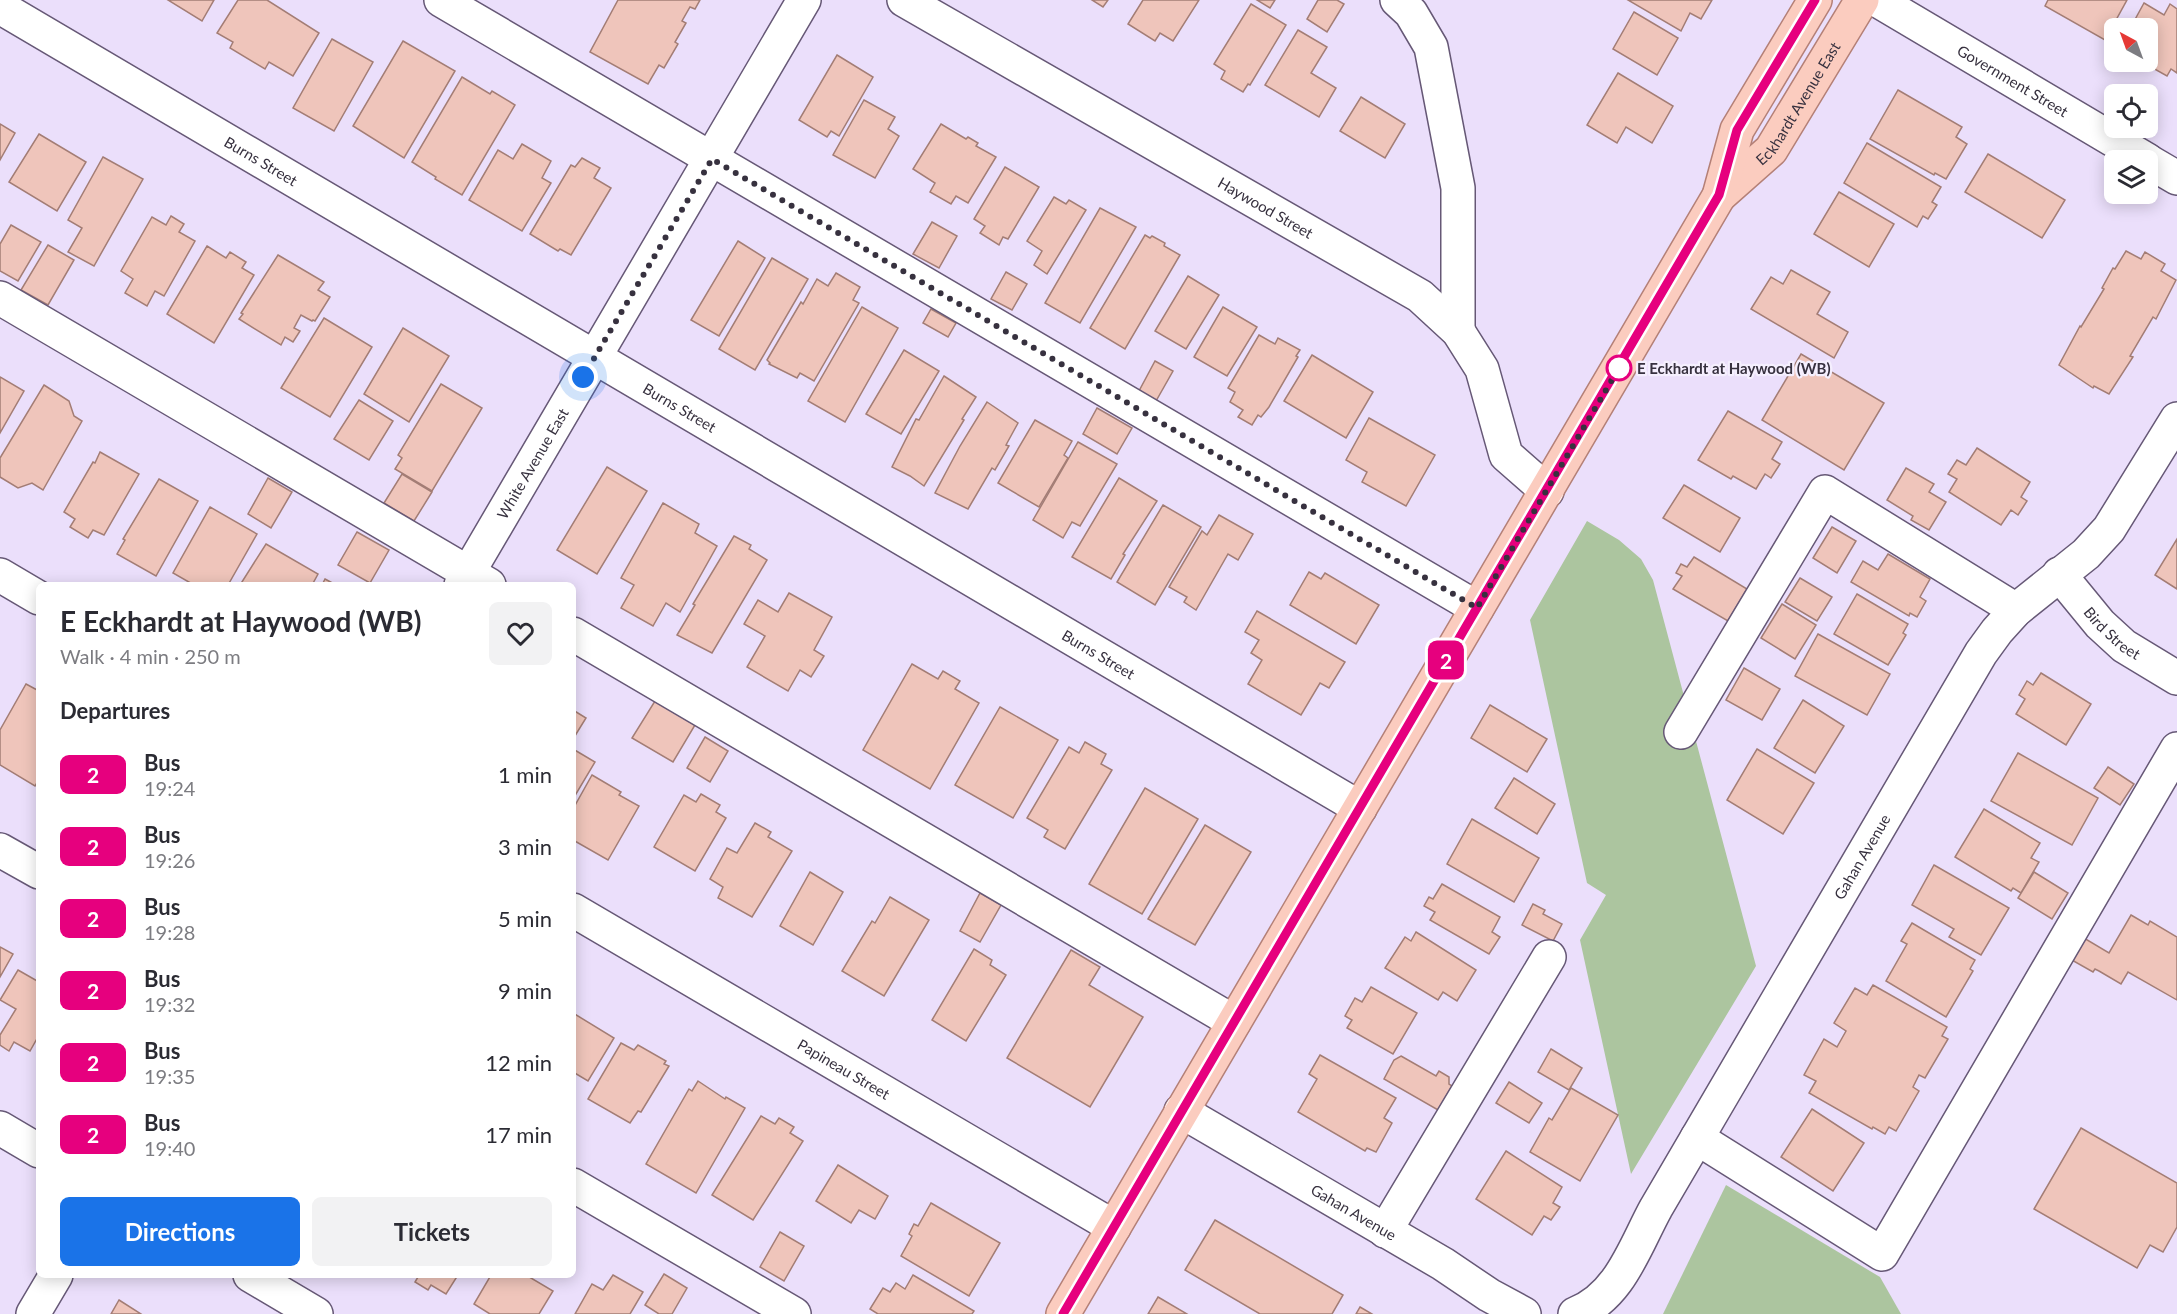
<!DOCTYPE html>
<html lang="en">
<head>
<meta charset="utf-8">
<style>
	:root { --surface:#fff; --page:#f2f2f3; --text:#2b2b33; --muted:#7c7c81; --accent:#1a73e8 }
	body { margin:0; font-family:Lato,sans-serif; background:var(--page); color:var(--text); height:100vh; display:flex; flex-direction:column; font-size:22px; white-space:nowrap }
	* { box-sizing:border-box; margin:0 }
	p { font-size:20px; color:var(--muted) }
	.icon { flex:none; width:33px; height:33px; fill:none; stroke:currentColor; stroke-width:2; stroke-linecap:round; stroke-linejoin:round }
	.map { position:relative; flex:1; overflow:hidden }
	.sheet { position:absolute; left:36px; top:582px; width:540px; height:696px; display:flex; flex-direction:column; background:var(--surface); border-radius:9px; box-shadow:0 3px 15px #0003 }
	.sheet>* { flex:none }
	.badge { padding:0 12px; border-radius:9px; font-size:21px; line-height:39px }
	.needle { width:39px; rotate:319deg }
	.controls { position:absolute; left:2104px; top:18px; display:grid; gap:12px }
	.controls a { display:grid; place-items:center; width:54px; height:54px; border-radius:9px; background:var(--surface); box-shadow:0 3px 15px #0003; font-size:30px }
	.you { position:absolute; width:30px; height:30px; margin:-15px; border:4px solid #fff; border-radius:50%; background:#1a73e8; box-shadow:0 0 0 9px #1a73e833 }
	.map>.badge { position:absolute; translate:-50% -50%; box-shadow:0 0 0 3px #fff }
	h2 { padding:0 24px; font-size:22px; line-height:54px }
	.round { display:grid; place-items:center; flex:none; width:63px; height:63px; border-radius:9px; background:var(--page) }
	.head { display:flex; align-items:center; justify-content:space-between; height:102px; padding:0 24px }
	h1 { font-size:28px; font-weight:700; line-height:45px }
	.cta { display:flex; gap:12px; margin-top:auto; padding:12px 24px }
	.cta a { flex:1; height:69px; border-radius:9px; background:var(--accent); color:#fff; font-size:24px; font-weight:700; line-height:69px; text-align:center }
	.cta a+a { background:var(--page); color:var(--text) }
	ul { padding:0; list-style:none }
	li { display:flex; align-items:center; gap:18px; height:72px; padding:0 24px }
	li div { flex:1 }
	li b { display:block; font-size:22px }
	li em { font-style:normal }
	li .badge { min-width:66px; font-weight:700; text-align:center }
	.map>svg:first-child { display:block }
</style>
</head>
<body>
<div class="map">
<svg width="2177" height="1314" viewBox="0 0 2177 1314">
	<rect width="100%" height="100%" fill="#ebdffb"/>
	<!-- green -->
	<g fill="#acc59f">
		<polygon points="1587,521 1619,540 1641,559 1653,580 1756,966 1631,1174 1580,940 1606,895 1587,883 1530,620"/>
		<polygon points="1726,1185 1880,1277 1901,1314 1663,1314"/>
	</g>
	<!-- building -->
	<g fill="#efc5bb" stroke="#a37d75" stroke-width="1.5">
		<polygon points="168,0 214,0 202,21"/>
		<polygon points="238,0 267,0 319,33 293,76 269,62 265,69 230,48 233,42 217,33"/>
		<polygon points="618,0 700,0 695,9 690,7 682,21 686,23 675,42 678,44 664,68 659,65 648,84 590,52"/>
		<polygon points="1092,0 1108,0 1103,7"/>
		<polygon points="1143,0 1199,0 1173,41 1160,33 1155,41 1128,24"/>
		<polygon points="1257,0 1275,0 1270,8"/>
		<polygon points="1318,0 1337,0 1344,4 1327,32 1307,19"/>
		<polygon points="1628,0 1712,0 1701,19 1690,13 1681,31"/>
		<polygon points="2048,0 2127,0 2105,40 2045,6"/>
		<polygon points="2144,3 2164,15 2170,4 2177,9 2177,73 2171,69 2167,76 2142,62 2148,62 2148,43 2151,37 2148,35 2148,28 2137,28 2132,25"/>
		<polygon points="1251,4 1286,25 1250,85 1248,84 1243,92 1221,79 1225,71 1214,64"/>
		<polygon points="1634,12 1678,38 1657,75 1613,49"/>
		<polygon points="1298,30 1327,47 1311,73 1336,88 1319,117 1265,85"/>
		<polygon points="332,39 373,62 334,131 293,108"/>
		<polygon points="403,41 455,71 404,158 353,126"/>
		<polygon points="837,55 873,77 839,136 831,131 827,137 799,120"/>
		<polygon points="1618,73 1673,106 1652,143 1626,127 1617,143 1587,125"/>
		<polygon points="462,77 490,94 492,91 515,105 462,195 435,179 436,177 412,162"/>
		<polygon points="1898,90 1962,127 1956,137 1967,144 1946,179 1935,173 1934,175 1870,139"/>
		<polygon points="1361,97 1405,124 1385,158 1340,131"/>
		<polygon points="864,100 895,117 888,129 899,136 875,178 833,155"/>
		<polygon points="0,124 15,133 0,160"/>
		<polygon points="941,124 966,139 968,137 978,143 976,146 996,157 968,203 956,196 951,204 930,192 935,183 913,169"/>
		<polygon points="39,134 86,162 57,211 9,182"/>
		<polygon points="1867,143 1941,187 1932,202 1937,205 1928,219 1923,216 1917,227 1844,183"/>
		<polygon points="522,144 551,161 542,178 551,183 522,231 469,200 498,150 513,159"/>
		<polygon points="1988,154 2065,200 2042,238 1965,192"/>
		<polygon points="103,157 143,179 94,266 68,252 82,228 68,220"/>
		<polygon points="582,158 600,168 594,178 611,188 571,255 560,249 558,251 530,234 571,165 575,167"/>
		<polygon points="1005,167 1039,187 1008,239 1003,237 999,245 980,233 985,226 974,219"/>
		<polygon points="1839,192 1894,224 1869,267 1814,234"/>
		<polygon points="1054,197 1066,204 1069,200 1086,210 1047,274 1034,265 1042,251 1027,241"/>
		<polygon points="1100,208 1136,227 1080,323 1045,303"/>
		<polygon points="171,216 184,224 179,232 195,241 164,296 155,291 147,306 125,293 133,279 121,271 152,217 166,225"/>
		<polygon points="932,222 957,236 939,268 913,254"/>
		<polygon points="11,225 41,242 18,281 0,271 0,244"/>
		<polygon points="1145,235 1150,238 1152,236 1165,243 1164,246 1180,255 1125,349 1090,328"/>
		<polygon points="738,241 765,258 719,336 691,320"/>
		<polygon points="48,245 74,260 48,305 21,290"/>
		<polygon points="207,246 226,258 230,252 246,262 242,268 254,275 214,343 167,314"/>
		<polygon points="2126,251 2141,259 2145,252 2165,264 2161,271 2176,280 2156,319 2153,317 2130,356 2133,357 2109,394 2094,386 2093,388 2059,365 2080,326 2081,327 2104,289 2102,288 2113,268 2115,269"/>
		<polygon points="278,255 324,282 318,290 330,297 315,321 313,320 312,321 301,315 294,328 300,331 293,342 285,337 281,345 239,319 243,314 241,313"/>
		<polygon points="772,258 808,279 755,370 719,349"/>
		<polygon points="1791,270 1830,292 1817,314 1848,332 1834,358 1751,309 1771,277 1783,284"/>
		<polygon points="1006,272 1027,284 1012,310 991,299"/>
		<polygon points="836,273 860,287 853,300 859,303 814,381 800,373 797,378 769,364 770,363 767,360 801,302 803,304 817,279 828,286"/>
		<polygon points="1188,276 1219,295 1186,349 1155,331"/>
		<polygon points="862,307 898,328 845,422 808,401"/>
		<polygon points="1223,307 1257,327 1227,376 1194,357"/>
		<polygon points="931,309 956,323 948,337 923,323"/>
		<polygon points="324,318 372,347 330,417 281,388"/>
		<polygon points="403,328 449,356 409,422 364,394"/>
		<polygon points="1259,335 1275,344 1278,338 1300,350 1296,356 1298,357 1269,407 1261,417 1258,415 1252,425 1238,417 1243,410 1230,402 1235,392 1228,388"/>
		<polygon points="904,350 939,371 901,434 866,414"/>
		<polygon points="1801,354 1884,403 1844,470 1762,420"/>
		<polygon points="1312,355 1373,392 1346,438 1284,401"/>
		<polygon points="1155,361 1173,371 1156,401 1139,391"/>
		<polygon points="944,376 976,397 962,419 964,420 924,486 910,476 892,467 916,419 919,420"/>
		<polygon points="0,377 24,391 0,433"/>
		<polygon points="441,384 482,408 432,491 395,469 402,458 398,455"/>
		<polygon points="44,385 69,401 74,416 82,421 43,490 32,483 18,488 0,477 0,458"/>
		<polygon points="359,400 393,421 369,460 334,439"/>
		<polygon points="987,402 1018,423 1006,445 1009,446 995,470 992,468 968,509 935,493 960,446"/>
		<polygon points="1097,408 1132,428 1117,454 1083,434"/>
		<polygon points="1728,411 1782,442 1772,459 1780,464 1771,478 1765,474 1756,489 1733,476 1731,479 1698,460"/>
		<polygon points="1369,418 1435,455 1406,506 1362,482 1367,472 1346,460"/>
		<polygon points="1035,420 1072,441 1064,455 1068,458 1039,507 998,483"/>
		<polygon points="1078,442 1117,464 1080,526 1072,522 1063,538 1033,520"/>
		<polygon points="1977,448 2030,482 2021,497 2027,501 2018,515 2011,510 2001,525 1949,492 1957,479 1948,474 1957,460 1966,465"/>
		<polygon points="100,452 139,474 104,535 93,530 88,538 70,527 75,519 64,512 93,462 95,463"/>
		<polygon points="607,467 647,491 597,574 557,550"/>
		<polygon points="1906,468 1934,484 1929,492 1946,502 1929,530 1911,520 1913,516 1887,500"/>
		<polygon points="402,474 432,492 414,521 384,503"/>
		<polygon points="268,478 292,492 271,528 248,514"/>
		<polygon points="1119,478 1157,501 1123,554 1125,555 1111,579 1072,557"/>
		<polygon points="159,479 198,501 156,576 117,554 125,540 123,539"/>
		<polygon points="1684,485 1740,518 1720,552 1663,518"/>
		<polygon points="663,503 699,524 695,533 717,546 680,612 666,603 653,626 621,608 634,585 621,578"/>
		<polygon points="1163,505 1201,527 1155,605 1117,582"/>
		<polygon points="210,507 257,534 228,585 194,585 173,573"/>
		<polygon points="1219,515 1253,534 1238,560 1228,554 1196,610 1184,602 1187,597 1169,587 1202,531 1207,535"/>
		<polygon points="1832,527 1856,541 1837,573 1813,558"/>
		<polygon points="357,532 389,550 370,583 338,565"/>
		<polygon points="734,536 751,545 749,549 767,560 712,653 677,635 695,605 693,604"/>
		<polygon points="2177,539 2177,589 2155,575"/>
		<polygon points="266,544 318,574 312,585 240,585"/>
		<polygon points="1888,554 1930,579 1920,597 1926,601 1917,617 1910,613 1909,616 1851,582 1863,561 1878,570"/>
		<polygon points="1694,557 1747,589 1728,621 1673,589 1682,576 1676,573 1681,564 1687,567"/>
		<polygon points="1309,572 1321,579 1325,573 1379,605 1356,644 1290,605"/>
		<polygon points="1800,578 1832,597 1817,621 1785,602"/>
		<polygon points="325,579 336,585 322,585"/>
		<polygon points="789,593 832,617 814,650 824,656 811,677 800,670 788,691 747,667 765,636 744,624 758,600 778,612"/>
		<polygon points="1857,594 1908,624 1903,633 1906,635 1888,665 1834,634"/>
		<polygon points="1782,604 1816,625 1795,659 1761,638"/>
		<polygon points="1257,611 1345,662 1329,688 1320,683 1301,715 1248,684 1262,660 1251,653 1259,640 1245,632"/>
		<polygon points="1818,634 1890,674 1867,715 1795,676"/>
		<polygon points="912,664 938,679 943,671 960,681 955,689 979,703 930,789 863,750"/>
		<polygon points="1744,668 1780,689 1762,720 1726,700"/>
		<polygon points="2041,673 2091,704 2066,745 2016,714 2025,699 2019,695 2027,681 2033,685"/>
		<polygon points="26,684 39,691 39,779 35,786 0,765 0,730"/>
		<polygon points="1803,700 1844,726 1815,773 1774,748"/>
		<polygon points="655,701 695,725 673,762 632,738"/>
		<polygon points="1490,705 1547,739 1527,772 1471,738"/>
		<polygon points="1000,707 1058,740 1013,818 955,785"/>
		<polygon points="573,710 586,718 573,739"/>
		<polygon points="705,737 728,751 710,782 687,768"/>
		<polygon points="1085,742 1106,754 1101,764 1112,770 1065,849 1044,837 1048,830 1027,818 1069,747 1079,753"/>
		<polygon points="573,749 595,762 573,799"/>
		<polygon points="1757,749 1814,783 1783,834 1727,800"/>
		<polygon points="2018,753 2098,798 2072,845 1991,801"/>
		<polygon points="2108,767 2134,784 2120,805 2094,788"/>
		<polygon points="592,775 621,792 619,795 639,806 608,860 573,840 573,809"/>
		<polygon points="1514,778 1555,804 1537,834 1495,808"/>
		<polygon points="1145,788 1198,819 1142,914 1089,884"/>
		<polygon points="701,794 720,805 716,812 726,818 695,871 654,847 684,795 696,802"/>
		<polygon points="1984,809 2040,843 2031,858 2039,862 2021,893 2013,888 2011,891 1955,857"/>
		<polygon points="1472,819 1539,858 1514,902 1447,864"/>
		<polygon points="755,823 771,832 768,837 792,851 752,917 718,898 723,887 710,879 727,848 737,853"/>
		<polygon points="1205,825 1251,852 1195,945 1148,919"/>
		<polygon points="1934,865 2009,908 1981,955 1949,937 1954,929 1912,905"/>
		<polygon points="810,872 843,892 813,945 780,926"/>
		<polygon points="2034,872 2068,893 2052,919 2018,898"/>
		<polygon points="1442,884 1500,917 1492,932 1500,937 1489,954 1430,920 1435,912 1424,906 1429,897 1433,899"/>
		<polygon points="980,893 1001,905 980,942 960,931"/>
		<polygon points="890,897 929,920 884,996 842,971 872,921 875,923"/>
		<polygon points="1533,904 1545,910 1543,914 1562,924 1553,941 1522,925"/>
		<polygon points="2131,915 2148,925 2150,921 2177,937 2177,1000 2128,972 2121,984 2099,971 2095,969 2093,972 2070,959 2084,938 2109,953"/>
		<polygon points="1912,923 1975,960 1970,969 1973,971 1946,1017 1886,981 1907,944 1901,941"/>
		<polygon points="1416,932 1476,970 1457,1001 1443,992 1438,1000 1385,968 1405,937 1411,941"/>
		<polygon points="0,947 13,954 0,977"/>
		<polygon points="974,949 992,960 990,965 1006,975 966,1041 932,1020"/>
		<polygon points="1071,950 1100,967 1089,985 1143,1017 1090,1107 1007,1058"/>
		<polygon points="18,970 39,982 39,1035 30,1051 14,1042 9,1051 0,1045 0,1035 16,1009 0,1000"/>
		<polygon points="1873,985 1947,1027 1942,1036 1948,1039 1925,1078 1919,1075 1913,1087 1919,1091 1896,1131 1889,1127 1885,1134 1873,1127 1872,1129 1809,1093 1816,1081 1804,1075 1824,1039 1837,1047 1846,1031 1834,1023 1855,988 1867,995"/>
		<polygon points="1371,987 1417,1013 1393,1054 1347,1028 1352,1020 1345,1016 1355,998 1362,1002"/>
		<polygon points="573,1013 614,1038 588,1081 573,1072"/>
		<polygon points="621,1043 634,1050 638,1045 666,1061 664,1064 669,1066 641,1112 638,1111 630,1123 588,1099"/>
		<polygon points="1551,1049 1582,1068 1569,1090 1538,1072"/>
		<polygon points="1320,1055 1396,1098 1384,1118 1392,1123 1376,1152 1367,1148 1365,1151 1298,1112 1317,1079 1309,1074"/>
		<polygon points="1401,1056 1436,1076 1439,1071 1449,1077 1449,1084 1452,1086 1438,1110 1384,1079 1394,1060"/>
		<polygon points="698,1081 725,1099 726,1097 745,1108 696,1193 646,1164 689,1089 692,1091"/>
		<polygon points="1509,1082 1542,1103 1529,1123 1496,1103"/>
		<polygon points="1571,1088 1618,1115 1580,1181 1530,1152 1549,1118 1552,1120"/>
		<polygon points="1812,1109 1864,1143 1833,1191 1781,1157"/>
		<polygon points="761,1116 775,1124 779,1118 794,1127 790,1133 803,1141 753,1220 712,1195"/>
		<polygon points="2081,1128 2177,1183 2177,1227 2163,1252 2150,1245 2137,1268 2034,1209"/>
		<polygon points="1506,1151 1562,1187 1553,1203 1560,1207 1551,1220 1544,1216 1532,1235 1476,1199"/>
		<polygon points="838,1165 888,1196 875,1219 859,1210 851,1223 816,1201"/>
		<polygon points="931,1203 1000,1243 969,1296 901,1256 912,1236 909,1234 914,1224 918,1226"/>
		<polygon points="1215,1220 1343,1295 1332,1314 1260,1314 1185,1270"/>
		<polygon points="780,1232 804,1246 784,1281 760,1267"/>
		<polygon points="664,1274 687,1288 672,1314 659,1314 645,1305"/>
		<polygon points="414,1275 458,1275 446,1294 431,1285 428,1290 415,1282 418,1277"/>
		<polygon points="491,1275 526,1275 553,1291 539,1314 490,1314 474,1304"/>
		<polygon points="613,1275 643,1292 630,1314 575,1314 592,1284 603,1290"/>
		<polygon points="913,1275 974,1311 972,1314 878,1314 870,1309 883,1288 890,1292 896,1283 905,1289"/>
		<polygon points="1158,1297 1187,1314 1148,1314"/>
		<polygon points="119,1300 141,1314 111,1314"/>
		<polygon points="1360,1307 1372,1314 1356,1314"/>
	</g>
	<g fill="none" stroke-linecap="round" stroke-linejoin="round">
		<!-- minor casing -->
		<g stroke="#665876" stroke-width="36">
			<g id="minor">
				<polyline points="441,0 1477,608"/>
				<path id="s1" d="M904,0L1420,296L1458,331L1482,369L1506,455L1547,491"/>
				<polyline points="1397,0 1411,13 1431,47 1458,188 1458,331"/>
				<path id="s2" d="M1877,0L2147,160"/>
				<path id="s3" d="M0,7L1360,808"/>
				<polyline points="2148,161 2177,178"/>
				<polyline points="0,298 489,585"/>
				<path id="s4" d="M2059,574L2100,624L2124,646L2177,678"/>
				<polyline points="0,575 39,598"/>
				<path id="s5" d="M461,585L804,0"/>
				<polyline points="573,634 1234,1022"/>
				<polyline points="1681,732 1825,492 2016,610"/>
				<polyline points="0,850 39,872"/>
				<path id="s6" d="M573,910L1114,1227"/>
				<path id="s7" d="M1181,1111L1443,1264L1489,1295L1524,1314"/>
				<polyline points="0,1128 39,1151"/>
				<polyline points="1697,1138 1882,1254 2177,749"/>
				<polyline points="573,1185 794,1314"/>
				<polyline points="1385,1231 1549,957"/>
				<polyline points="250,1275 316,1314"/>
				<polyline points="33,1314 56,1275"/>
				<path id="s8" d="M1575,1314C1620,1297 1635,1246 1656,1208L1981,653L1997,631L2016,610L2086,554L2109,529L2177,419"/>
			</g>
		</g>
		<!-- major casing -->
		<g stroke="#b48077" stroke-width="36">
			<g id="major">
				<path id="s9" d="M1719,196L1771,150L1862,0"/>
				<polyline points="1063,1314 1719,196 1737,130 1815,0"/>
			</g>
		</g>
		<!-- minor -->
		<use href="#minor" stroke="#fff" stroke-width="33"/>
		<!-- major -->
		<use href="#major" stroke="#fbccbf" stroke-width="33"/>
	</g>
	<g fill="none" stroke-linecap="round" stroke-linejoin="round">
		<!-- line casing -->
		<g stroke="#fff" stroke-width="14">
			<polyline id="line" points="1063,1314 1719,195 1737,130 1815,0"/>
		</g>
		<!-- line -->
		<use href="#line" stroke="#e6007e" stroke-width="9"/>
		<!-- walk -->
		<polyline stroke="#37313f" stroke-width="6" stroke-dasharray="0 10.8" points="583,377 712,159 1477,608 1619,368"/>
	</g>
	<!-- markers -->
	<circle fill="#fff" stroke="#e6007e" stroke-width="3" cx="1619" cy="368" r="12"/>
	<g text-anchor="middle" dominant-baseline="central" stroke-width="4.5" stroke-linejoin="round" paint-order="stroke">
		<!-- street labels -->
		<g font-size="15" fill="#37313f" stroke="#f5effe">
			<text stroke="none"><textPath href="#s2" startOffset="158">Government Street</textPath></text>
			<text stroke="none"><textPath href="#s9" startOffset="123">Eckhardt Avenue East</textPath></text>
			<text stroke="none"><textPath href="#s3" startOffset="303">Burns Street</textPath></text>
			<text stroke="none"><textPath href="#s1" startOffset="417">Haywood Street</textPath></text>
			<text stroke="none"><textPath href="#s3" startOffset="789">Burns Street</textPath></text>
			<text stroke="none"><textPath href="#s5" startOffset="141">White Avenue East</textPath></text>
			<text stroke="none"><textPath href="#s4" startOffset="80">Bird Street</textPath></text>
			<text stroke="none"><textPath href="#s3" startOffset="1275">Burns Street</textPath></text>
			<text stroke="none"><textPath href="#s8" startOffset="544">Gahan Avenue</textPath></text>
			<text stroke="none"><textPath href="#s6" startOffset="314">Papineau Street</textPath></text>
			<text stroke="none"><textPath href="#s7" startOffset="200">Gahan Avenue</textPath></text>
		</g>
		<!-- stop labels -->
		<g font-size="15" font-weight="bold" fill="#37313f" stroke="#f5effe" text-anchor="start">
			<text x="1637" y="368">E Eckhardt at Haywood (WB)</text>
		</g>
	</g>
</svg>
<div class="controls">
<a><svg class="needle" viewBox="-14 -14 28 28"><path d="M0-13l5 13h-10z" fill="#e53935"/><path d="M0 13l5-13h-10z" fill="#7c7c81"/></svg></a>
<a><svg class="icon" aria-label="locate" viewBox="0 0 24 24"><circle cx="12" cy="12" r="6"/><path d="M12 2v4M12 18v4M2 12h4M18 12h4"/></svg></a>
<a><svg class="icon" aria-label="layers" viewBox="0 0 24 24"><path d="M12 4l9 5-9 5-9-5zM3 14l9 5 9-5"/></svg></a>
</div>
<div class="you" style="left:583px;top:377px"></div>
<b class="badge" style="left:1446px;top:660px;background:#e6007e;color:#fff">2</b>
<section class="sheet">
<div class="head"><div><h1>E Eckhardt at Haywood (WB)</h1><p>Walk · 4 min · 250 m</p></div><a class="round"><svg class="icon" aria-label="heart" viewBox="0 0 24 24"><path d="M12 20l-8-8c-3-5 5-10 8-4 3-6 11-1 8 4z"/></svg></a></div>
<h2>Departures</h2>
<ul>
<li><span class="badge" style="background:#e6007e;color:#fff">2</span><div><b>Bus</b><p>19:24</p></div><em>1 min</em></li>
<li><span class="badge" style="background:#e6007e;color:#fff">2</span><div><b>Bus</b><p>19:26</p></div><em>3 min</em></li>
<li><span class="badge" style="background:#e6007e;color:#fff">2</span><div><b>Bus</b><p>19:28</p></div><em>5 min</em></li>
<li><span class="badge" style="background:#e6007e;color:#fff">2</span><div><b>Bus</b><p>19:32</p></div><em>9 min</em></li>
<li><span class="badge" style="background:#e6007e;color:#fff">2</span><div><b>Bus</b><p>19:35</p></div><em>12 min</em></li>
<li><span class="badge" style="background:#e6007e;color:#fff">2</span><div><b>Bus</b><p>19:40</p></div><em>17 min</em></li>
</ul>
<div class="cta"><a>Directions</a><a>Tickets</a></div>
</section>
</div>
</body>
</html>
